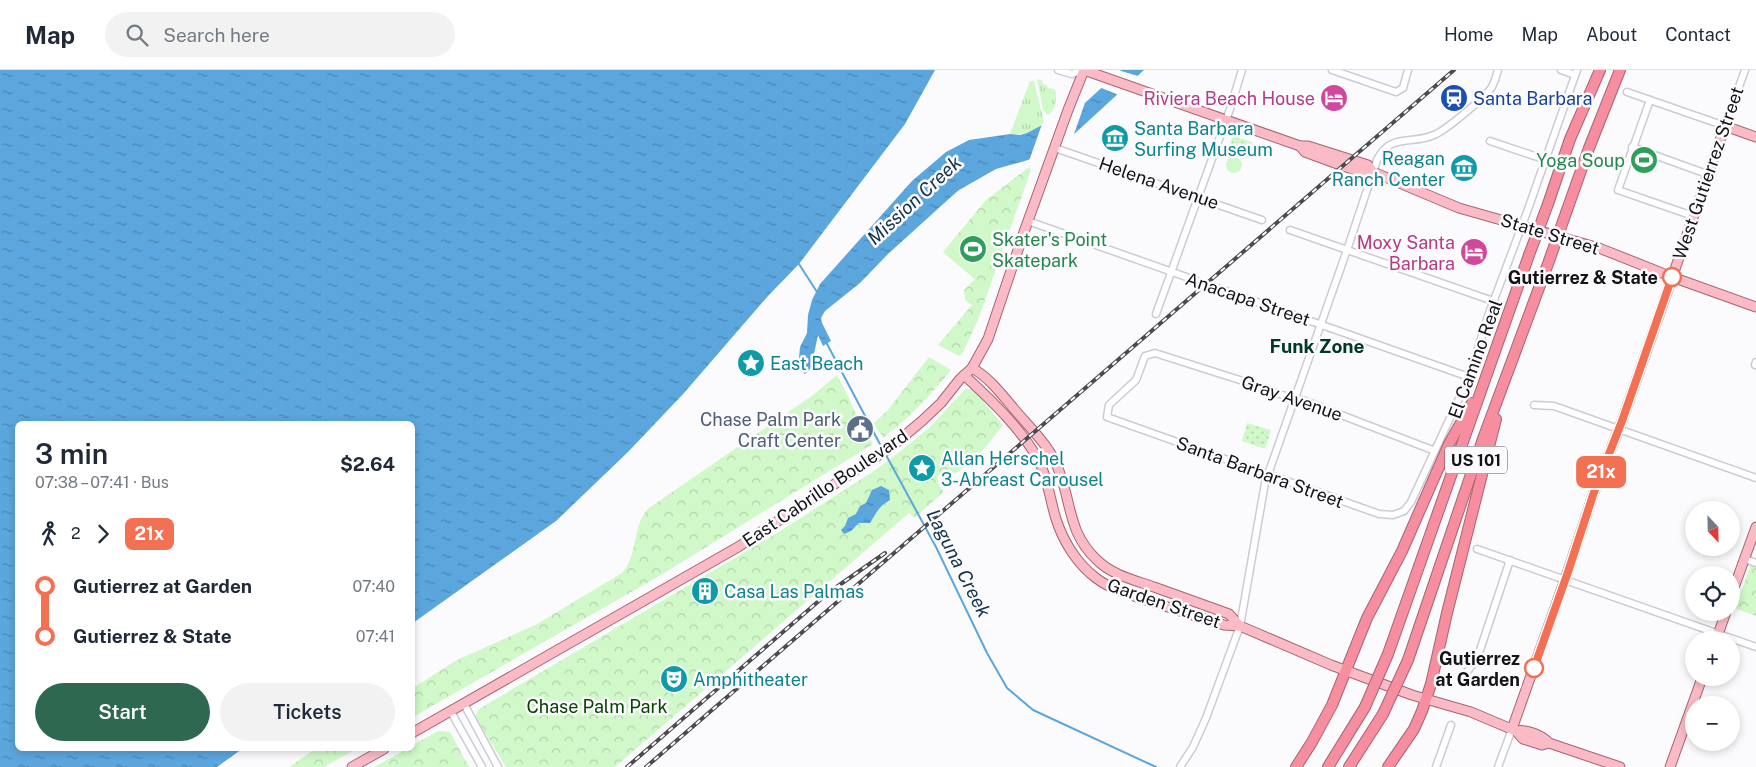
<!DOCTYPE html>
<html lang="en">
<head>
<meta charset="utf-8">
<style>
	:root { --surface:#fff; --page:#f2f2f3; --text:#1f2937; --muted:#747a83; --line:#e0e1e3; --accent:#2e6851 }
	body { margin:0; font-family:"Public Sans",sans-serif; background:var(--page); color:var(--text); height:100vh; display:flex; flex-direction:column; font-size:19px; white-space:nowrap }
	* { box-sizing:border-box; margin:0 }
	p { font-size:16px; color:var(--muted) }
	.icon { flex:none; width:28px; height:28px; fill:none; stroke:currentColor; stroke-width:2; stroke-linecap:round; stroke-linejoin:round }
	.map { position:relative; flex:1; overflow:hidden }
	.panel { position:absolute; left:15px; top:351px; width:400px; height:330px; display:flex; flex-direction:column; background:var(--surface); border-radius:8px; box-shadow:0 2px 8px #0003 }
	.panel>* { flex:none }
	.badge { padding:0 10px; border-radius:8px; font-size:18px; line-height:32px }
	.needle { width:32px; rotate:158deg }
	.buttons { position:absolute; left:1685px; top:431px; display:grid; gap:10px }
	.buttons a { display:grid; place-items:center; width:55px; height:55px; border-radius:50%; background:var(--surface); box-shadow:0 2px 8px #0003; font-size:25px }
	.map>.badge { position:absolute; translate:-50% -50%; box-shadow:0 0 0 2px #fff }
	.legs { display:flex; align-items:center; gap:8px; height:55px; padding:0 20px; font-size:16px }
	.legs p { margin-inline-start:auto }
	.overview { display:flex; align-items:center; justify-content:space-between; height:85px; padding:0 20px }
	h1 { font-size:28px; font-weight:600; line-height:38px }
	.primary-button { display:flex; gap:10px; margin-top:auto; padding:10px 20px }
	.primary-button a { flex:1; height:58px; border-radius:30px; background:var(--accent); color:#fff; font-size:20px; font-weight:600; line-height:58px; text-align:center }
	.primary-button a+a { background:var(--page); color:var(--text) }
	ul { padding:0 20px; list-style:none }
	li { display:flex; align-items:center; gap:18px; height:50px; font-size:19px }
	li i { display:grid; place-items:center; width:8px; height:100%; margin:0 6px; background:currentColor }
	li i::after { content:''; width:12px; height:12px; margin:-6px; border:4px solid; border-radius:50%; background:var(--surface) }
	li p { margin-inline-start:auto }
	li:first-child i { background:linear-gradient(#0000 50%,currentColor 0) }
	li:last-child i { background:linear-gradient(currentColor 50%,#0000 0) }
	header { display:flex; align-items:center; gap:30px; box-sizing:border-box; height:70px; padding:0 25px; background:var(--surface); border-bottom:1px solid var(--line) }
	header strong { font-size:24px }
	nav { display:flex; gap:28px; margin-inline-start:auto; font-size:18px }
	.search { width:350px; height:45px; background:var(--page); display:flex; align-items:center; gap:12px; box-sizing:border-box; padding:0 18px; border-radius:28px; color:var(--muted); font-size:19px }
	.map>svg:first-child { display:block }
</style>
</head>
<body>
<header>
<strong>Map</strong>
<div class="search"><svg class="icon" aria-label="search" viewBox="0 0 24 24"><circle cx="10" cy="10" r="6"/><path d="M15 15l6 6"/></svg>Search here</div>
<nav><a>Home</a><a>Map</a><a>About</a><a>Contact</a></nav>
</header>
<div class="map">
<svg width="1756" height="697" viewBox="0 0 1756 697">
	<defs>
		<pattern id="grass-tufts" width="24" height="20" patternUnits="userSpaceOnUse" patternTransform="scale(1.25)"><rect width="24" height="20" fill="#d0f8c8"/><path d="M3 7l-1-3M5 7V3M7 7l1-3M15 17l-1-3M17 17v-4M19 17l1-3" fill="none" stroke="#b2d4ab"/></pattern>
		<pattern id="park-crowns" width="20" height="18" patternUnits="userSpaceOnUse" patternTransform="scale(1.25)"><rect width="20" height="18" fill="#d0f8c8"/><path d="M2 6a3 3 0 1 1 6 0M12 15a3 3 0 1 1 6 0" fill="none" stroke="#b2d4ab"/></pattern>
		<pattern id="garden-dots" width="8" height="8" patternUnits="userSpaceOnUse" patternTransform="scale(1.25)"><rect width="8" height="8" fill="#d0f8c8"/><path d="M2 2h.1M6 6h.1" fill="none" stroke="#b2d4ab" stroke-width="1.8" stroke-linecap="round"/></pattern>
		<pattern id="water-ripples" width="26" height="14" patternUnits="userSpaceOnUse" patternTransform="scale(1.25)"><rect width="26" height="14" fill="#5ba6dd"/><path d="M2 4q2-2 4 0t4 0M15 11q2-2 4 0t4 0" fill="none" stroke="#4a86b2"/></pattern>
	</defs>
	<rect width="100%" height="100%" fill="#fbfbfd"/>
	<!-- grass -->
	<g fill="url(#grass-tufts)">
		<path d="M1037,9L1043,11L1042,13L1048,16L1047,18L1055,19C1057,27 1057,39 1048,45L1043,40Z"/>
		<path d="M1030,11H1034L1044,52C1036,62 1022,65 1010,64Z"/>
		<circle cx="1234" cy="95" r="8"/>
	</g>
	<!-- park -->
	<g fill="url(#park-crowns)">
		<polygon points="1029,97 1031,100 978,250 962,284 959,286 938,275 972,235 965,230 964,220 975,209 943,182 986,130"/>
		<path d="M929,287L951,300C931,325 909,348 883,368L882,365L878,361L874,353L888,340Z"/>
		<path d="M837,305L848,326L858,349L873,374L661,505L413,647V618L457,590L537,554L622,503C639,485 631,455 649,438L813,325Z"/>
		<path d="M965,319H973L975,321L1003,355L985,378L956,403C951,404 948,401 944,402C931,405 940,417 944,422L914,448L909,443L615,697H506L476,648V644L479,639L777,463L874,401L902,380L930,357Z"/>
		<polygon points="1751,494 1756,496 1756,546 1735,538"/>
		<polygon points="438,661 450,662 469,697 374,697 407,679 412,679 413,675"/>
		<polygon points="315,679 356,679 324,697 289,697"/>
	</g>
	<!-- garden -->
	<g fill="url(#garden-dots)">
		<polygon points="1233,66 1252,72 1249,83 1229,77"/>
		<polygon points="1247,353 1271,360 1265,379 1242,371"/>
	</g>
	<!-- pitch -->
	<polygon fill="#d0f8c8" points="977,150 998,167 998,172 983,189 985,191 984,193 986,195 975,209 948,186"/>
	<!-- water -->
	<g fill="url(#water-ripples)">
		<polygon points="0,0 935,0 905,54 799,194 768,226 684,323 628,382 556,451 413,553 412,354 18,354 18,679 242,679 217,697 0,697"/>
		<polygon points="1121,0 1144,0 1072,66 1028,90 996,99 959,120 952,126 888,184 860,213 825,241 821,248 822,253 831,271 823,276 818,265 811,298 805,304 798,299 800,277 807,263 808,245 812,230 820,214 912,111 946,82 969,70 1010,64 1020,65 1027,63 1086,32"/>
		<path d="M881,416L889,420L890,430C877,438 878,441 870,453H859L851,461L844,464L841,460L845,456L848,448L856,444L860,436L866,433L872,420Z"/>
	</g>
	<!-- pier -->
	<g fill="#fbfbfd">
		<polygon points="1118,0 1141,7 1121,26 1099,17"/>
		<polygon points="1086,30 1073,67 1029,91 1042,54"/>
	</g>
	<g fill="none" stroke-linecap="round" stroke-linejoin="round">
		<!-- stream -->
		<g stroke="#5ba6dd" stroke-width="2">
			<polyline points="799,194 817,222"/>
			<polyline points="826,272 882,378"/>
			<polyline points="886,385 936,477 987,583 1007,618 1033,640 1156,697"/>
		</g>
		<!-- minor casing -->
		<g stroke="#cccbd6" stroke-width="9">
			<g id="minor">
				<polyline points="1058,0 1072,4 1084,0"/>
				<polyline points="1332,0 1396,22 1403,18 1408,0"/>
				<polyline points="1561,0 1575,5"/>
				<polyline points="1627,22 1725,56 1745,0"/>
				<polyline points="1650,30 1618,120 1693,146"/>
				<polyline points="1490,71 1546,90"/>
				<polyline points="1632,77 1707,104"/>
				<polyline points="1055,78 1262,150"/>
				<polyline points="1527,142 1577,0"/>
				<polyline points="1028,151 1469,307"/>
				<polyline points="1290,160 1493,231"/>
				<polyline points="1156,244 1230,39 1242,0"/>
				<polyline points="1755,295 1756,292"/>
				<polyline points="1534,335 1554,336 1756,408"/>
				<polyline points="1435,381 1305,331 1288,327 1246,312 1155,283 1145,286 1136,310 1109,335 1107,347 1379,444 1393,445 1404,441 1411,432 1469,307 1488,246 1521,158"/>
				<polyline points="1477,479 1756,577"/>
				<polyline points="1745,489 1756,493"/>
				<polyline points="1462,608 1477,589 1510,490"/>
				<polyline points="464,634 498,697"/>
				<polyline points="451,642 482,697"/>
				<path d="M1180,697L1193,677L1206,648L1240,556L1265,413L1347,180L1377,90C1390,63 1411,75 1434,65C1445,61 1480,31 1489,21C1494,16 1496,7 1498,0"/>
				<polyline points="1436,697 1451,655"/>
				<polyline points="1498,697 1512,659"/>
			</g>
		</g>
		<!-- major casing -->
		<g stroke="#a76370" stroke-width="11">
			<g id="major">
				<polyline points="1084,0 1300,76 1308,76 1368,95 1373,102 1459,138 1599,178 1672,207 1756,237"/>
				<polyline points="1300,76 1305,82 1343,96 1365,103 1373,102"/>
				<path d="M972,298C990,308 1002,325 1015,340C1031,359 1051,377 1059,401C1072,434 1068,463 1097,490C1112,505 1134,510 1154,517C1179,526 1204,535 1229,544L1240,556"/>
				<path d="M964,305C991,330 1021,358 1039,391C1048,409 1050,430 1056,449C1063,471 1077,494 1096,508C1113,521 1135,526 1155,533C1178,540 1201,548 1224,555L1240,556L1331,595L1412,625L1471,642L1516,661L1523,669L1542,675L1549,673L1620,697"/>
				<polyline points="1731,526 1756,457"/>
				<polyline points="1716,570 1726,542"/>
				<polyline points="1512,659 1568,501 1594,422 1622,351 1725,56 1756,67"/>
				<path d="M1516,661C1526,659 1542,665 1549,673"/>
				<polyline points="412,663 738,477 890,378 923,350 941,333 960,309 972,298 988,269 1024,162 1068,40 1084,0"/>
				<polyline points="352,697 384,679"/>
				<polyline points="1670,697 1702,608"/>
			</g>
		</g>
		<!-- highway casing -->
		<g stroke="#a76370" stroke-width="12">
			<g id="highway">
				<polyline points="1548,134 1570,69 1600,0"/>
				<polyline points="1567,140 1589,78 1620,0"/>
				<polyline points="1388,584 1529,185"/>
				<polyline points="1408,590 1484,366 1549,191"/>
				<polyline points="1296,697 1312,672 1332,635 1367,548 1402,481 1449,374 1472,333"/>
				<polyline points="1328,697 1365,637"/>
				<polyline points="1349,697 1383,644"/>
				<polyline points="1388,697 1414,659 1422,641 1431,614 1447,543 1496,349"/>
			</g>
		</g>
		<!-- minor -->
		<use href="#minor" stroke="#fff" stroke-width="6"/>
		<!-- major -->
		<use href="#major" stroke="#fabbc6" stroke-width="9"/>
		<!-- highway -->
		<use href="#highway" stroke="#f78ea0" stroke-width="10"/>
		<!-- rail casing -->
		<g stroke="#4b4b4e" stroke-width="4">
			<g id="rail">
				<polyline points="627,697 828,523 885,483"/>
				<polyline points="646,697 1454,0"/>
			</g>
		</g>
		<!-- rail -->
		<use href="#rail" stroke="#fbfbfd" stroke-width="2" stroke-dasharray="5.5" stroke-linecap="butt"/>
		<!-- minor-bridge casing -->
		<g stroke="#cccbd6" stroke-width="9" stroke-linecap="butt">
			<polyline id="minor-bridge" points="1521,158 1527,142"/>
		</g>
		<!-- highway-bridge casing -->
		<g stroke="#a76370" stroke-width="12" stroke-linecap="butt">
			<g id="highway-bridge">
				<polyline points="1529,185 1548,134"/>
				<polyline points="1549,191 1567,140"/>
				<polyline points="1365,637 1388,584"/>
				<polyline points="1383,644 1408,590"/>
			</g>
		</g>
		<!-- minor-bridge -->
		<use href="#minor-bridge" stroke="#fff" stroke-width="6"/>
		<!-- highway-bridge -->
		<use href="#highway-bridge" stroke="#f78ea0" stroke-width="10"/>
	</g>
	<g fill="none" stroke-linecap="round" stroke-linejoin="round">
		<!-- line-1 casing -->
		<g stroke="#fff" stroke-width="11">
			<polyline id="line-1" points="1534,598 1568,502 1594,422 1622,351 1672,207"/>
		</g>
		<!-- line-1 -->
		<use href="#line-1" stroke="#f37053" stroke-width="8"/>
	</g>
	<!-- icons -->
	<defs>
		<g id="hotel-disc" transform="scale(1.4375)"><circle r="9.5" fill="#d1479c" stroke="#fbfbfd"/><path d="M-6-4.5h1.5V1H6V5H4.5V3h-9V5H-6ZM-4 0a1.8 1.8 0 1 1 3.6 0ZM.5 0V-2.5h3Q6-2.5 6 0Z" fill="#fff"/></g>
		<g id="station-disc" transform="scale(1.4375)"><circle r="9.5" fill="#1a4fb4" stroke="#fbfbfd"/><path d="M-3-6H3Q5-6 5-4V2Q5 4 3 4L4.5 6H3L1.5 4h-3L-3 6H-4.5L-3 4Q-5 4-5 2V-4Q-5-6-3-6ZM-3.5-4v3h7v-3ZM-3.5 1v1.5H-2V1ZM2 1v1.5H3.5V1Z" fill="#fff"/></g>
		<g id="museum-disc" transform="scale(1.4375)"><circle r="9.5" fill="#0f9aa8" stroke="#fbfbfd"/><path d="M0-6L6-3V-2H-6V-3ZM-5-1h2V3h-2ZM-1-1h2V3h-2ZM3-1h2V3H3ZM-6 4H6V6H-6Z" fill="#fff"/></g>
		<g id="stadium-disc" transform="scale(1.4375)"><circle r="9.5" fill="#2e9e5b" stroke="#fbfbfd"/><path d="M0-5a6.5 5 0 1 0 0 10a6.5 5 0 1 0 0-10ZM-3.5-1.8h7v3.6h-7Z" fill="#fff"/></g>
		<g id="sight-disc" transform="scale(1.4375)"><circle r="9.5" fill="#0f9aa8" stroke="#fbfbfd"/><path d="M0-6L1.8-2.2L6-1.7L2.9 1.2L3.7 5.4L0 3.3L-3.7 5.4L-2.9 1.2L-6-1.7L-1.8-2.2Z" fill="#fff"/></g>
		<g id="civic-disc" transform="scale(1.4375)"><circle r="9.5" fill="#5c6f8a" stroke="#fbfbfd"/><path d="M-.6-6.5H3V-4.5H.6V-3L4-1V1h2V6H-6V1h2V-1L-.6-3ZM-1.2 2.5V6h2.4V2.5Z" fill="#fff"/></g>
		<g id="building-disc" transform="scale(1.4375)"><circle r="9.5" fill="#0f9aa8" stroke="#fbfbfd"/><path d="M-4-6H4V6H1V3H-1V6H-4ZM-2.5-4.3h1.7v1.8h-1.7ZM.8-4.3h1.7v1.8H.8ZM-2.5-1h1.7V.8h-1.7ZM.8-1h1.7V.8H.8Z" fill="#fff"/></g>
		<g id="theatre-disc" transform="scale(1.4375)"><circle r="9.5" fill="#0f9aa8" stroke="#fbfbfd"/><path d="M-5-5.5Q0-4 5-5.5V0Q5 5 0 6Q-5 5-5 0ZM-3.3-2.5H-1v1.5H-3.3ZM1-2.5H3.3v1.5H1ZM-2.8 1Q0 5.5 2.8 1Z" fill="#fff"/></g>
	</defs>
	<g fill-rule="evenodd">
		<use href="#hotel-disc" x="1334" y="28"/>
		<use href="#station-disc" x="1454" y="28"/>
		<use href="#museum-disc" x="1115" y="68"/>
		<use href="#stadium-disc" x="1644" y="90"/>
		<use href="#museum-disc" x="1464" y="98"/>
		<use href="#stadium-disc" x="973" y="179"/>
		<use href="#hotel-disc" x="1474" y="182"/>
		<use href="#sight-disc" x="751" y="293"/>
		<use href="#civic-disc" x="860" y="359"/>
		<use href="#sight-disc" x="922" y="398"/>
		<use href="#building-disc" x="705" y="521"/>
		<use href="#theatre-disc" x="674" y="609"/>
	</g>
	<!-- markers -->
	<g fill="#fff" stroke="#f37053" stroke-width="2.5">
		<circle cx="1672" cy="207" r="9"/>
		<circle cx="1534" cy="598" r="9"/>
	</g>
	<g text-anchor="middle" dominant-baseline="central" stroke-width="5" stroke-linejoin="round" paint-order="stroke">
		<!-- shield labels -->
		<rect fill="#fbfbfd" stroke="#59585b" stroke-width="1" x="1445" y="376.5" width="62" height="27" rx="4"/>
		<g font-size="16" font-weight="bold" fill="#131216">
			<text x="1476" y="390">US 101</text>
		</g>
		<!-- hotel labels -->
		<g font-size="18" fill="#b23c85" stroke="#fbfbfd" text-anchor="end">
			<text x="1315" y="28">Riviera Beach House</text>
			<text x="1455" y="172">Moxy Santa<tspan x="1455" dy="21">Barbara</tspan></text>
		</g>
		<!-- transit labels -->
		<g font-size="18" fill="#164399" stroke="#fbfbfd" text-anchor="start">
			<text x="1473" y="28">Santa Barbara</text>
		</g>
		<!-- culture labels -->
		<g font-size="18" fill="#0d838f" stroke="#fbfbfd" text-anchor="start">
			<text x="1134" y="58">Santa Barbara<tspan x="1134" dy="21">Surfing Museum</tspan></text>
			<text x="1445" y="88" text-anchor="end">Reagan<tspan x="1445" dy="21">Ranch Center</tspan></text>
			<text x="770" y="293">East Beach</text>
			<text x="941" y="388">Allan Herschel<tspan x="941" dy="21">3-Abreast Carousel</tspan></text>
			<text x="724" y="521">Casa Las Palmas</text>
			<text x="693" y="609">Amphitheater</text>
		</g>
		<!-- leisure labels -->
		<g font-size="18" fill="#27864d" stroke="#fbfbfd" text-anchor="end">
			<text x="1625" y="90">Yoga Soup</text>
			<text x="992" y="169" text-anchor="start">Skater's Point<tspan x="992" dy="21">Skatepark</tspan></text>
		</g>
		<!-- street labels -->
		<g font-size="18" fill="#131216" stroke="#fbfbfd">
			<text transform="translate(1708 103) rotate(-71)">West Gutierrez Street</text>
			<text transform="translate(1159 113) rotate(19)">Helena Avenue</text>
			<text transform="translate(1550 164) rotate(17)">State Street</text>
			<text transform="translate(1248 229) rotate(19)">Anacapa Street</text>
			<text transform="translate(1475 289) rotate(-70)">El Camino Real</text>
			<text transform="translate(1292 328) rotate(19)">Gray Avenue</text>
			<text transform="translate(1260 402) rotate(20)">Santa Barbara Street</text>
			<text transform="translate(825 418) rotate(-34)">East Cabrillo Boulevard</text>
			<text transform="translate(1164 533) rotate(19)">Garden Street</text>
		</g>
		<!-- stop labels -->
		<g font-size="18" font-weight="bold" fill="#131216" stroke="#fbfbfd" text-anchor="end">
			<text x="1658" y="207">Gutierrez &amp; State</text>
			<text x="1520" y="588">Gutierrez<tspan x="1520" dy="21">at Garden</tspan></text>
		</g>
		<!-- service labels -->
		<g font-size="18" fill="#4e5e75" stroke="#fbfbfd" text-anchor="end">
			<text x="841" y="349">Chase Palm Park<tspan x="841" dy="21">Craft Center</tspan></text>
		</g>
		<!-- park labels -->
		<g font-size="18" fill="#084300" stroke="#fbfbfd">
			<text x="597" y="636">Chase Palm Park</text>
		</g>
		<!-- water labels -->
		<g font-size="19" font-style="italic" fill="#123249" stroke="#fbfbfd">
			<text transform="translate(914 130) rotate(-43)">Mission Creek</text>
			<text transform="translate(959 493) rotate(63)">Laguna Creek</text>
		</g>
		<!-- neighbourhood labels -->
		<g font-size="19" font-weight="bold" fill="#023625" stroke="#fbfbfd">
			<text x="1317" y="276">Funk Zone</text>
		</g>
	</g>
</svg>
<div class="buttons">
<a><svg class="needle" viewBox="-14 -14 28 28"><path d="M0-13l5 13h-10z" fill="#e53935"/><path d="M0 13l5-13h-10z" fill="#747a83"/></svg></a>
<a><svg class="icon" aria-label="locate" viewBox="0 0 24 24"><circle cx="12" cy="12" r="6"/><path d="M12 2v4M12 18v4M2 12h4M18 12h4"/></svg></a>
<a>+</a>
<a>−</a>
</div>
<b class="badge" style="left:1601px;top:402px;background:#f37053;color:#fff">21x</b>
<section class="panel">
<div class="overview"><div><h1>3 min</h1><p>07:38 – 07:41 · Bus</p></div><b>$2.64</b></div>
<div class="legs"><svg class="icon" aria-label="walk" viewBox="0 0 24 24"><circle cx="13" cy="4" r="2"/><path d="M13 8l-2 6 4 7M11 14l-3 7M7 12l3-4h3l4 4"/></svg>2<svg class="icon" aria-label="forward" viewBox="0 0 24 24"><path d="M9 5l7 7-7 7"/></svg><b class="badge" style="background:#f37053;color:#fff">21x</b></div>
<ul>
<li><i style="color:#f37053"></i><b>Gutierrez at Garden</b><p>07:40</p></li>
<li><i style="color:#f37053"></i><b>Gutierrez &amp; State</b><p>07:41</p></li>
</ul>
<div class="primary-button"><a>Start</a><a>Tickets</a></div>
</section>
</div>
</body>
</html>
